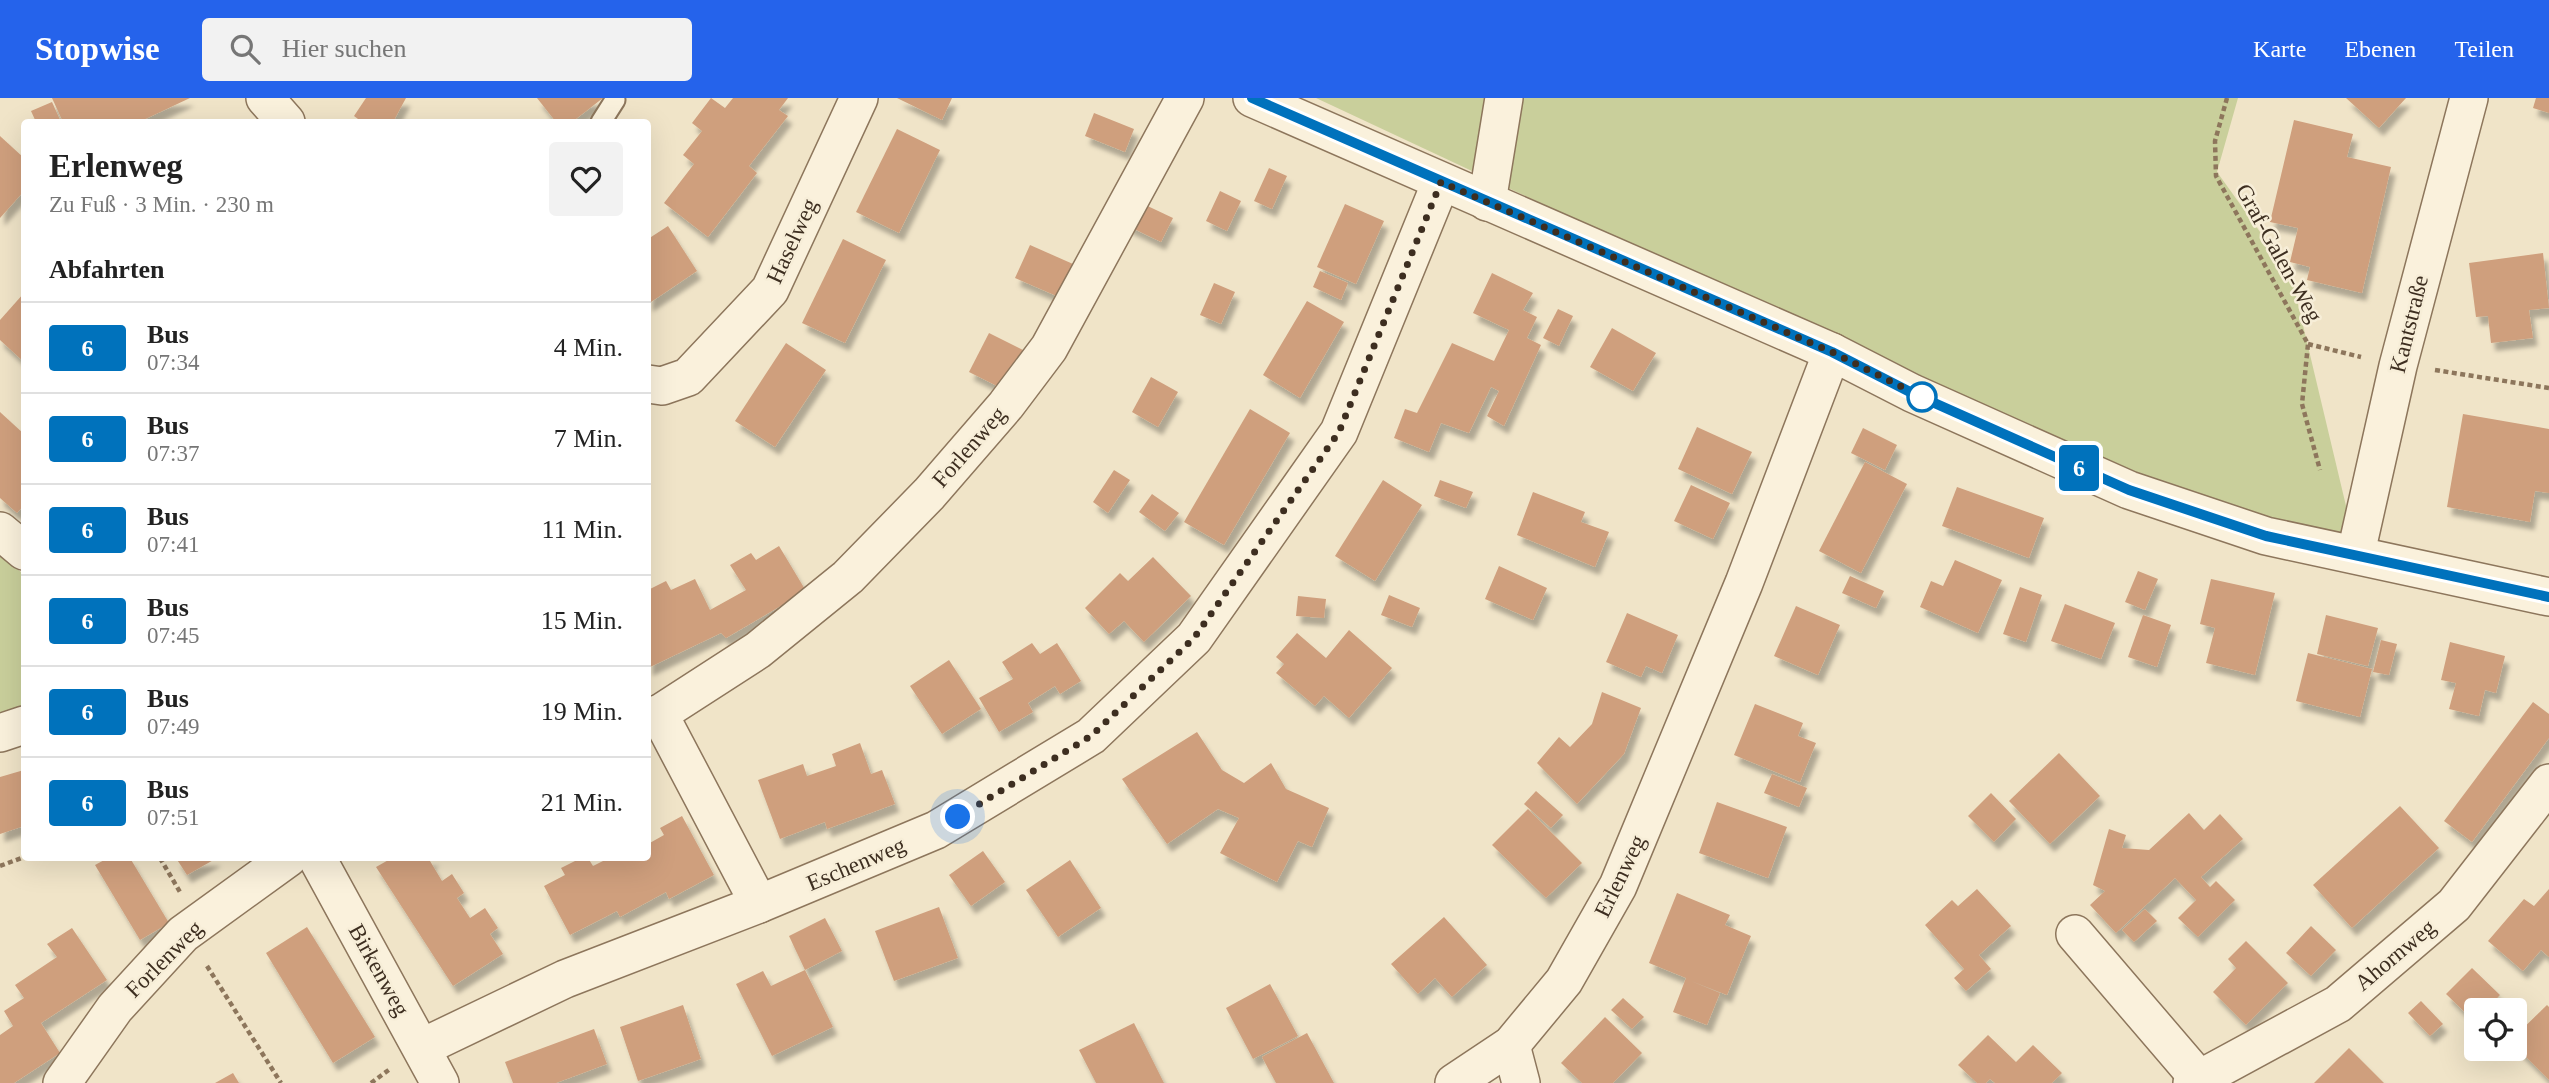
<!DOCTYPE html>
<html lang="de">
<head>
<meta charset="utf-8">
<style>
	:root { --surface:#fff; --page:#f2f2f2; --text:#222; --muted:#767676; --line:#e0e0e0; --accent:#2563eb }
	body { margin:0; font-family:Georgia,serif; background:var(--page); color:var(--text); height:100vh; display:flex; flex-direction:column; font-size:26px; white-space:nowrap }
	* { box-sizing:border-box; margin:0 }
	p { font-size:23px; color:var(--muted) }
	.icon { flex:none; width:38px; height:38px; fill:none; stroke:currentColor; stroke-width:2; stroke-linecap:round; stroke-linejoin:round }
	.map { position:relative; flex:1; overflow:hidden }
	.details { position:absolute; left:21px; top:21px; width:630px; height:742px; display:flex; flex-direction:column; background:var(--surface); border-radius:7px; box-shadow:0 7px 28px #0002 }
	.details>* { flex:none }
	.badge { padding:0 14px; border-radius:5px; font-size:24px; line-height:46px }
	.buttons { position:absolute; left:2464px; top:900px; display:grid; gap:14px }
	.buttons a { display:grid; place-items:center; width:63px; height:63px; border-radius:7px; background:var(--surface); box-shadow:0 7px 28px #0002; font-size:35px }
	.you { position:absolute; width:35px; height:35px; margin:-18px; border:5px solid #fff; border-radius:50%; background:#1a73e8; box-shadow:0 0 0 10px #1a73e833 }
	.map>.badge { position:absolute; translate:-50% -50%; box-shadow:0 0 0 4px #fff }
	h2 { padding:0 28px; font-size:26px; line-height:63px }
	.round { display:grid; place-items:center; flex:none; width:74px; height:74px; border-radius:7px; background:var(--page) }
	.summary { display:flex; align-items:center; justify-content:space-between; height:119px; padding:0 28px }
	h1 { font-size:33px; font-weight:700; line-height:52px }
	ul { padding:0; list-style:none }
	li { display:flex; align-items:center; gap:21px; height:91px; padding:0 28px; border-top:2px solid var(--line) }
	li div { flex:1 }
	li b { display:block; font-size:26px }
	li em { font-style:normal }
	li .badge { min-width:77px; font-weight:700; text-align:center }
	header { display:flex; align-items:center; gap:42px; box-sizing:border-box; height:98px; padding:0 35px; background:var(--accent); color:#fff }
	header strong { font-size:33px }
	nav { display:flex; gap:38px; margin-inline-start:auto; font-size:24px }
	.search { width:490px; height:63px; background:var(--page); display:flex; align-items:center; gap:18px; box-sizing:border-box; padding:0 24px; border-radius:7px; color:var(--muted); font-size:26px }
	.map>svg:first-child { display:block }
</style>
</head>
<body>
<header>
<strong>Stopwise</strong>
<div class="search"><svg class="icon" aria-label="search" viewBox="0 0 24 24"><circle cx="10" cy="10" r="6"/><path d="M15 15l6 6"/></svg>Hier suchen</div>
<nav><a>Karte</a><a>Ebenen</a><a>Teilen</a></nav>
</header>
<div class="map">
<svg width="2549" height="985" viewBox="0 0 2549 985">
	<defs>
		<filter id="shadow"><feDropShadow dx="4.5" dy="8" stdDeviation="2" flood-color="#0004"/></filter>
	</defs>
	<rect width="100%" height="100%" fill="#f0e4c8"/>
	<!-- green -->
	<g fill="#c9cf9b">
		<polygon points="1316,0 2238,0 2217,74 2291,177 2357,454 2129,380"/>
		<polygon points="0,455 24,477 24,620 0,629"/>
	</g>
	<!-- building -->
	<g fill="#cf9f7d" filter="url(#shadow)">
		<polygon points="52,0 190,0 139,24 63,24"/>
		<polygon points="366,0 406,0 393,24 362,24 354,18"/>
		<polygon points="537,0 603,0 572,24 556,24"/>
		<polygon points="711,0 725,10 733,0 788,0 779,12 788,18 749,68 757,75 708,139 664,105 694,66 683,57 702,33 692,25"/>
		<polygon points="897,0 952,0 942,22"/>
		<polygon points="2346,0 2406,0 2379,30"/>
		<polygon points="2536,0 2549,0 2549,15 2533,10"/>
		<polygon points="52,4 61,24 36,24 31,13"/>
		<polygon points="1094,15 1134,31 1125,54 1085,38"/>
		<polygon points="2294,22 2353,36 2347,59 2391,69 2362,195 2307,182 2310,169 2290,164 2298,130 2270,124"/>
		<polygon points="897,31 940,52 899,135 856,114"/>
		<polygon points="0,38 24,60 24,93 0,120"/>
		<polygon points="1269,70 1287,78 1272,111 1254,103"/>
		<polygon points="1220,93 1241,103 1227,133 1206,123"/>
		<polygon points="1137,103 1173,120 1161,144 1126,127"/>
		<polygon points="1345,106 1384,123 1356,186 1317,169"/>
		<polygon points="668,128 697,173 648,206 648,141"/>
		<polygon points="843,141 886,162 845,245 802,225"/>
		<polygon points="1030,147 1073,166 1059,199 1015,180"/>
		<polygon points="2543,155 2549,210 2529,212 2533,240 2491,245 2488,218 2476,219 2469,165"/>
		<polygon points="1320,173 1348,185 1341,202 1313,189"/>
		<polygon points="1492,175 1533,195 1523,212 1537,219 1527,240 1541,247 1504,328 1487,318 1499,293 1491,289 1469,335 1441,325 1429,354 1394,340 1405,311 1417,315 1452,245 1494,263 1509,232 1473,215"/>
		<polygon points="1214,185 1235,194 1221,226 1200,217"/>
		<polygon points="24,195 24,264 0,242 0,222"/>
		<polygon points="1307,203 1344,224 1300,300 1263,277"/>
		<polygon points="1558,211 1573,218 1559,248 1543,240"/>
		<polygon points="1612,230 1656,255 1633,293 1590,269"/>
		<polygon points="989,235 1023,252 1003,291 969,274"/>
		<polygon points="786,245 826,272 775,349 735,323"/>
		<polygon points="1151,279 1178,294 1158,329 1132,314"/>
		<polygon points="1250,311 1290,335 1224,447 1184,424"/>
		<polygon points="0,314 24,336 24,407 17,415 0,400"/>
		<polygon points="2463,316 2549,331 2549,395 2535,393 2530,424 2447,409"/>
		<polygon points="1697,329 1752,354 1732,396 1678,371"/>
		<polygon points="1863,330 1897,347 1885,372 1851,355"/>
		<polygon points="1865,364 1907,386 1861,475 1819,453"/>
		<polygon points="1114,372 1130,382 1108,415 1093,404"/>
		<polygon points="1383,382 1422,407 1375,483 1335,458"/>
		<polygon points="1440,382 1473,394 1466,410 1434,398"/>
		<polygon points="1691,387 1730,405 1713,441 1674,423"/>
		<polygon points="1957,389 2044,420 2029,460 1942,428"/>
		<polygon points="1533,394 1585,414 1581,424 1609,434 1595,469 1517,437"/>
		<polygon points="1152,396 1179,415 1165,433 1139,414"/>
		<polygon points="779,448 806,493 726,540 721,535 648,570 648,492 666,483 671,492 695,481 710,512 746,492 730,467 751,455 756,462"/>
		<polygon points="1153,459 1191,498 1144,544 1124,523 1109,536 1085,510 1120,475 1128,483"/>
		<polygon points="1955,462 2002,482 1978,535 1920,509 1931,483 1943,488"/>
		<polygon points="1499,468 1547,490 1533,522 1485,501"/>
		<polygon points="2138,473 2158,481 2145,512 2125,504"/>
		<polygon points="1850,478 1884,493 1876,510 1842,495"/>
		<polygon points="2211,481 2275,495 2255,577 2206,565 2215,530 2200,526"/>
		<polygon points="2020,489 2042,497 2026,544 2003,536"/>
		<polygon points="1389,497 1420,510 1412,529 1381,517"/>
		<polygon points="1298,498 1326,501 1324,520 1296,518"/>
		<polygon points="2065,506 2115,525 2101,561 2051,543"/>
		<polygon points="1796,508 1840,527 1818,577 1774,558"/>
		<polygon points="1627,515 1678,537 1662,575 1646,568 1641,579 1606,564"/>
		<polygon points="2143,517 2171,527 2157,569 2128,559"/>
		<polygon points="2326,517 2378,530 2368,568 2317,556"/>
		<polygon points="1349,532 1392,570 1349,620 1324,598 1315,608 1276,575 1284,566 1276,559 1297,535 1326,560"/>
		<polygon points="2381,542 2397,546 2389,577 2373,574"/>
		<polygon points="2450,544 2505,558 2496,595 2485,592 2479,618 2449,611 2456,585 2441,582"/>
		<polygon points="1032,545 1040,556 1057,545 1081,583 1060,596 1055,588 1028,605 1033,614 999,634 979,600 1013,581 1002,564"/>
		<polygon points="2308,555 2372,571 2360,619 2296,603"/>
		<polygon points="949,562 981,611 942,636 910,588"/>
		<polygon points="1602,594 1641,610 1624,656 1577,706 1537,665 1559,639 1570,649 1592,626"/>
		<polygon points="2533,604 2549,616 2549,640 2472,744 2444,723"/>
		<polygon points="1755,606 1803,625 1798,638 1816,645 1800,684 1734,657"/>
		<polygon points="1197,634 1222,672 1244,685 1271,665 1286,691 1329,710 1312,749 1298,743 1277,784 1220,755 1239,720 1218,711 1167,746 1122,681"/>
		<polygon points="860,645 871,676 882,672 895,706 827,731 825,724 780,741 758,682 803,666 807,678 836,668 832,656"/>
		<polygon points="2059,655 2100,698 2050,746 2009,703"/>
		<polygon points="24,672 24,728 0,736 0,679"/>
		<polygon points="1772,676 1807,690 1799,709 1764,695"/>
		<polygon points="1536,693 1563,717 1551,730 1524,706"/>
		<polygon points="1991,695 2016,721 1994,744 1968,718"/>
		<polygon points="1717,704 1787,729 1768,780 1699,755"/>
		<polygon points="2400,708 2439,750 2352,830 2313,787"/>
		<polygon points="1528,711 1582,765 1546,800 1492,747"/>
		<polygon points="2189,715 2204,732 2220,716 2243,741 2201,779 2210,789 2216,783 2235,802 2198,839 2178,820 2196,802 2175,780 2116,835 2090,807 2105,793 2093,787 2109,731 2126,737 2122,750 2149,752"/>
		<polygon points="682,718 714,777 669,801 666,794 620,819 617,813 570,837 544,788 565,777 561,770 581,760 588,760 593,768 609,760 648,760 648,746 664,737 660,730"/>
		<polygon points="983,753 1005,784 971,808 949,777"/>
		<polygon points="108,760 130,760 169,825 140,842 95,767"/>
		<polygon points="176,760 217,760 187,777"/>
		<polygon points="392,760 436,760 430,763 442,783 452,776 464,795 457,800 470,820 485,810 498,830 490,836 503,856 453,888 376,769"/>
		<polygon points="1070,762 1101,810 1058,839 1026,792"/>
		<polygon points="1977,791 2011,828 1979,857 1991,871 1966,893 1954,880 1964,871 1925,827 1952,802 1958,808"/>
		<polygon points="2549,791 2549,859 2541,852 2523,873 2488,843 2524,801 2534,808"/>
		<polygon points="1677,795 1730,817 1725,827 1751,838 1727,897 1691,883 1720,895 1707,927 1673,914 1686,880 1649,865"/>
		<polygon points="939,809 958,860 894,883 875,833"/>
		<polygon points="2145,811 2157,823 2134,844 2122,832"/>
		<polygon points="1444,819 1487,867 1452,899 1435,880 1418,896 1391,866"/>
		<polygon points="825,820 842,853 805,872 789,838"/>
		<polygon points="2311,828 2336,852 2311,878 2286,855"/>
		<polygon points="307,829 375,939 333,965 266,855"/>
		<polygon points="72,830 107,882 41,925 60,955 14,985 0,985 0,937 13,928 4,913 24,900 15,887 57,859 47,846"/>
		<polygon points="2246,843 2288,885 2246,927 2213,894 2236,870 2228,861"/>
		<polygon points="2472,870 2500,897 2486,912 2476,912 2474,923 2446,896"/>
		<polygon points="805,872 833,929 772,958 736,886 763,873 771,888"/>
		<polygon points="1270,886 1298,938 1253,961 1226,910"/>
		<polygon points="1623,900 1644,919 1632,931 1611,912"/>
		<polygon points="2421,903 2443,926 2430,938 2408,915"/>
		<polygon points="683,907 701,961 638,983 620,929"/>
		<polygon points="2547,907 2549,909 2549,982 2515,948 2515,938"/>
		<polygon points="1605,919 1642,955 1613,985 1582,985 1561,965"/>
		<polygon points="1134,925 1164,985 1096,985 1079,952"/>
		<polygon points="594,931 607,966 556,985 513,985 505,964"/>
		<polygon points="1307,935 1334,985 1276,985 1262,959"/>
		<polygon points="1988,937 2016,964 2033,947 2062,975 2052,985 1995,985 1990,981 1986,985 1977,985 1958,967"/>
		<polygon points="2349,950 2384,985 2314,985"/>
		<polygon points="233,975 239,985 215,985"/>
	</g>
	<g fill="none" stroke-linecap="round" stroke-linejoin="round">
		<!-- lane casing -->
		<g stroke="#8d765c" stroke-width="23">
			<polyline id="lane" points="601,24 615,2"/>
		</g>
		<!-- street casing -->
		<g stroke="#8d765c" stroke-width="40">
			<g id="street">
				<polyline points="265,0 286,24"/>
				<polyline points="1252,0 1832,254 1912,295 2129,392 2266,438 2549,499"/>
				<polyline points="1487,104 1504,0"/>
				<polyline points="648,286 662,288 688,279 770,192 859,0"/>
				<polyline points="0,433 24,453"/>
				<polyline points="2356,455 2398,268 2469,0"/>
				<polyline points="659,616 758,552 848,479 929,396 1006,307 1049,250 1185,0"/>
				<polyline points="648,618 659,616 759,806"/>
				<polyline points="0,635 24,627"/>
				<polyline points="317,760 440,985"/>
				<polyline points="2075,836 2200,982"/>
				<polyline points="1511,947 1521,985"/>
				<polyline points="423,949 565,881 759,806 936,732 1091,638 1194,540 1339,334 1441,84"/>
				<polyline points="62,985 115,910 183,836 288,760"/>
				<polyline points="1454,985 1511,947 1564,883 1618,788 1744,485 1832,254"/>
				<polyline points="2192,985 2338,906 2454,807 2549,685"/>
			</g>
		</g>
		<!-- path -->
		<g stroke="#8d765c" stroke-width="4.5" stroke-dasharray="5 3.5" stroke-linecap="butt">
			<polyline points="2227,0 2215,43 2216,78 2308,246 2302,306 2320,372"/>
			<polyline points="2308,246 2361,259"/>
			<polyline points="2435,272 2549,290"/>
			<polyline points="160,760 180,794"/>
			<polyline points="0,768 24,759"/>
			<polyline points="207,868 281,985"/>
			<polyline points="371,985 390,971"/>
		</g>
		<!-- lane -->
		<use href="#lane" stroke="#faf1dc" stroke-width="19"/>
		<!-- street -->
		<use href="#street" stroke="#faf1dc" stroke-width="37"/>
	</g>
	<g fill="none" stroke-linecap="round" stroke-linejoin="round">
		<!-- line casing -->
		<g stroke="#fff" stroke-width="16">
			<polyline id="line" points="1252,0 1832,254 1912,295 2129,392 2266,438 2549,499"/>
		</g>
		<!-- line -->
		<use href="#line" stroke="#0072bc" stroke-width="10"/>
		<!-- walk -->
		<polyline stroke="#3d2e20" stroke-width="7" stroke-dasharray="0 12.6" points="958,719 1091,638 1194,540 1339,334 1441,84 1832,254 1922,299"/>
	</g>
	<!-- markers -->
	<circle fill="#fff" stroke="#0072bc" stroke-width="3.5" cx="1922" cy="299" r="14"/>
	<g text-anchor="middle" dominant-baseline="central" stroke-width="5" stroke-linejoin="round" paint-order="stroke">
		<!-- street labels -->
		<g font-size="23" fill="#3d2e20" stroke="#f7eed8">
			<text transform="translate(792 143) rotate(-65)">Haselweg</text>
			<text transform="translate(2279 155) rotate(61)">Graf-Galen-Weg</text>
			<text transform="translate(2409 226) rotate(-76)">Kantstraße</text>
			<text transform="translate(969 349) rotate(-49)">Forlenweg</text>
			<text transform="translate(856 766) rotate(-23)">Eschenweg</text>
			<text transform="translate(1620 778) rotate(-64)">Erlenweg</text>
			<text transform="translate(2395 857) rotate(-40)">Ahornweg</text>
			<text transform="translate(164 861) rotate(-45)">Forlenweg</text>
			<text transform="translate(379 872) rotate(61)">Birkenweg</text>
		</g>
	</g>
</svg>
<div class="buttons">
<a><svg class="icon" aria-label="locate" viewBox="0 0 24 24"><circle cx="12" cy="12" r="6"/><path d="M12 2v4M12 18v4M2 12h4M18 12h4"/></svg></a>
</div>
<div class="you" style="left:958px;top:719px"></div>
<b class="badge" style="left:2079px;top:370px;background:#0072bc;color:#fff">6</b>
<section class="details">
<div class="summary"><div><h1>Erlenweg</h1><p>Zu Fuß · 3 Min. · 230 m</p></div><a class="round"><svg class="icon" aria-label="heart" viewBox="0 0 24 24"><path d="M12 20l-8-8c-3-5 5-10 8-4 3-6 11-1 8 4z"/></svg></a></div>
<h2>Abfahrten</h2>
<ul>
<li><span class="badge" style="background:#0072bc;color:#fff">6</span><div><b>Bus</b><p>07:34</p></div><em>4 Min.</em></li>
<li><span class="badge" style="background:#0072bc;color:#fff">6</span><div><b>Bus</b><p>07:37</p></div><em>7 Min.</em></li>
<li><span class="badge" style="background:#0072bc;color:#fff">6</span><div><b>Bus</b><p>07:41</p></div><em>11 Min.</em></li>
<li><span class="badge" style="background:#0072bc;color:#fff">6</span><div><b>Bus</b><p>07:45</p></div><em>15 Min.</em></li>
<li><span class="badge" style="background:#0072bc;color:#fff">6</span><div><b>Bus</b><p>07:49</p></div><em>19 Min.</em></li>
<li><span class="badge" style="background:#0072bc;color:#fff">6</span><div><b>Bus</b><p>07:51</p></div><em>21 Min.</em></li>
</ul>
</section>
</div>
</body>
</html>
